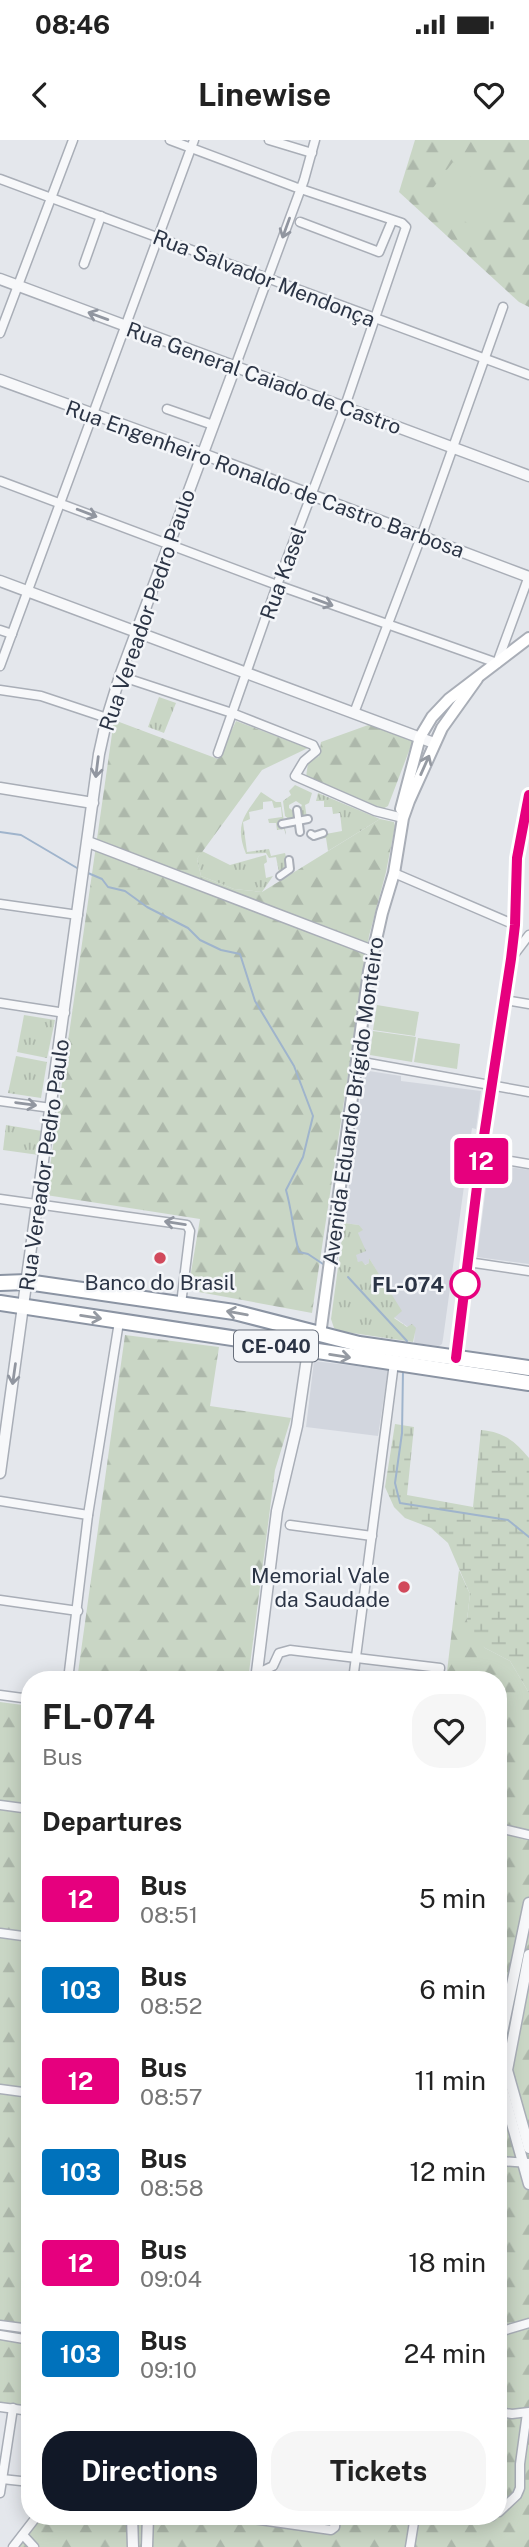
<!DOCTYPE html>
<html lang="en">
<head>
<meta charset="utf-8">
<style>
	:root { --surface:#fff; --page:#f6f6f6; --text:#222; --muted:#767676; --accent:#111827 }
	body { margin:0; font-family:"Public Sans",sans-serif; background:var(--page); color:var(--text); height:100vh; display:flex; flex-direction:column; font-size:26px; white-space:nowrap }
	* { box-sizing:border-box; margin:0 }
	p { font-size:23px; color:var(--muted) }
	.icon { flex:none; width:38px; height:38px; fill:none; stroke:currentColor; stroke-width:2; stroke-linecap:round; stroke-linejoin:round }
	.map { position:relative; flex:1; overflow:hidden }
	.side { position:absolute; left:21px; top:1531px; width:486px; height:854px; display:flex; flex-direction:column; background:var(--surface); border-radius:28px; box-shadow:0 4px 18px #0003 }
	.side>* { flex:none }
	.badge { padding:0 14px; border-radius:5px; font-size:24px; line-height:46px }
	.map>.badge { position:absolute; translate:-50% -50%; box-shadow:0 0 0 4px #fff }
	h2 { padding:0 21px; font-size:26px; line-height:63px }
	.round { display:grid; place-items:center; flex:none; width:74px; height:74px; border-radius:28px; background:var(--page) }
	.overview { display:flex; align-items:center; justify-content:space-between; height:119px; padding:0 21px }
	h1 { font-size:33px; font-weight:700; line-height:52px }
	.primary-button { display:flex; gap:14px; margin-top:auto; padding:14px 21px }
	.primary-button a { flex:1; height:80px; border-radius:28px; background:var(--accent); color:#fff; font-size:28px; font-weight:700; line-height:80px; text-align:center }
	.primary-button a+a { background:var(--page); color:var(--text) }
	ul { padding:0; list-style:none }
	li { display:flex; align-items:center; gap:21px; height:91px; padding:0 21px }
	li div { flex:1 }
	li b { display:block; font-size:26px }
	li em { font-style:normal }
	li .badge { min-width:77px; font-weight:700; text-align:center }
	.status { display:flex; justify-content:space-between; align-items:center; height:49px; padding:0 35px; background:var(--surface); direction:ltr }
	.status svg { height:19px; fill:currentColor }
	header { display:flex; justify-content:space-between; align-items:center; height:91px; padding:0 21px; background:var(--surface); font-size:32px; font-weight:700 }
	.map>svg:first-child { display:block }
</style>
</head>
<body>
<div class="status"><b>08:46</b><svg viewBox="0 0 49 12"><path d="M0 12V9h3v3zM5 12V6h3v6zM10 12V3h3v9zM15 12V0h3v12zM26 1h20v11H26zM47 4h2v5h-2z"/></svg></div>
<header><svg class="icon" aria-label="back" viewBox="0 0 24 24"><path d="M15 5l-7 7 7 7"/></svg>Linewise<svg class="icon" aria-label="heart" viewBox="0 0 24 24"><path d="M12 20l-8-8c-3-5 5-10 8-4 3-6 11-1 8 4z"/></svg></header>
<div class="map">
<svg width="529" height="2407" viewBox="0 0 529 2407">
	<defs>
		<pattern id="grass-tufts" width="24" height="20" patternUnits="userSpaceOnUse" patternTransform="scale(1.75)"><rect width="24" height="20" fill="#c9d6c5"/><path d="M3 7l-1-3M5 7V3M7 7l1-3M15 17l-1-3M17 17v-4M19 17l1-3" fill="none" stroke="#adb8ab"/></pattern>
		<pattern id="forest-firs" width="22" height="20" patternUnits="userSpaceOnUse" patternTransform="scale(1.75)"><rect width="22" height="20" fill="#c9d6c5"/><path d="M5 1l3.5 6h-7zM16 11l3.5 6h-7z" fill="#adb8ab"/></pattern>
		<pattern id="wetland-marsh" width="20" height="14" patternUnits="userSpaceOnUse" patternTransform="scale(1.75)"><rect width="20" height="14" fill="#c9d6c5"/><path d="M1 5h8M5 5V1M11 12h8M15 12V8" fill="none" stroke="#adb8ab"/></pattern>
	</defs>
	<rect width="100%" height="100%" fill="#e4e7ec"/>
	<!-- built -->
	<g fill="#d2d6de">
		<polygon points="369,931 401,936 401,941 481,951 476,989 472,988 443,1199 442,1204 439,1206 414,1203 415,1188 408,1187 394,1177 401,1171 369,1118 369,1123 364,1125 358,1122 355,1115 358,1093 362,1090 359,1085 344,1083 363,938"/>
		<polygon points="489,1024 529,1030 529,1124 477,1117"/>
		<polygon points="314,1221 388,1230 378,1296 306,1287"/>
	</g>
	<!-- grass -->
	<g fill="url(#grass-tufts)">
		<polygon points="159,557 176,563 164,593 148,587"/>
		<polygon points="295,645 312,653 309,663 305,665 307,679 299,680 298,672 302,665 296,661 289,665 289,668 295,672 297,680 291,681 285,676 283,661 291,655 289,651"/>
		<path d="M261,652L276,662H281L286,695L284,689L277,690L276,683H269L268,679L282,677L281,667L274,668L272,661L263,662V669L249,672L250,679L243,682L247,712L269,709L271,716L285,713L289,728L279,732L276,717L269,718L266,713L246,714C234,684 245,675 261,652Z"/>
		<polygon points="318,653 380,679 328,711 326,698 316,699 315,696 342,691 340,673 333,674 332,667 324,667 324,661 316,661"/>
		<polygon points="202,711 230,725 266,715 267,722 264,724 266,738 273,736 262,752 234,749 201,736 197,719"/>
		<polygon points="24,875 55,880 47,918 17,912"/>
		<polygon points="16,916 47,922 41,958 8,953"/>
		<polygon points="6,985 42,991 39,1015 3,1010"/>
		<polygon points="344,1083 359,1085 363,1090 358,1093 366,1111 356,1115 358,1122 362,1121 365,1125 369,1123 369,1118 402,1171 394,1178 407,1187 412,1184 416,1188 413,1202 339,1191 334,1188 331,1179"/>
	</g>
	<!-- forest -->
	<g fill="url(#forest-firs)">
		<polygon points="415,0 529,0 529,167 519,162 399,52"/>
		<polygon points="114,580 218,619 236,581 308,608 262,630 197,719 201,736 234,749 262,752 380,679 394,682 395,686 386,732 369,796 312,1173 188,1150 200,1079 46,1055"/>
		<polygon points="371,584 414,598 388,666 381,670 306,637 308,623 319,616 321,602"/>
		<polygon points="125,1195 219,1207 210,1266 291,1278 275,1330 248,1540 77,1540"/>
		<polygon points="459,1430 470,1454 467,1480 485,1508 510,1521 529,1553 529,2407 17,2407 41,2377 499,2376 499,1540 446,1540"/>
		<polygon points="0,1562 30,1566 30,2268 0,2264"/>
	</g>
	<!-- wetland -->
	<path fill="url(#wetland-marsh)" d="M395,1284L414,1287L407,1355L473,1367L481,1290C504,1292 515,1301 529,1318V1553L510,1521L485,1508L469,1491L467,1480L470,1454L448,1403L431,1388L405,1378L394,1367L385,1347Z"/>
	<!-- pitch -->
	<g fill="#c9d6c5">
		<polygon points="453,22 501,60 477,91 429,53"/>
		<polygon points="377,865 419,872 415,896 373,890"/>
		<polygon points="373,891 416,897 412,922 370,915"/>
		<polygon points="418,898 460,904 457,929 414,922"/>
	</g>
	<g fill="none" stroke-linecap="round" stroke-linejoin="round">
		<!-- stream -->
		<g stroke="#9fb4cc" stroke-width="2">
			<polyline points="0,692 21,695 77,728"/>
			<path d="M88,733L102,739L108,747L125,751L147,767L188,788L200,800L221,810L240,814L255,861L294,926L313,976L303,1017L286,1050C292,1071 293,1091 299,1112L308,1114L323,1124"/>
			<polyline points="348,1137 407,1201"/>
			<polyline points="403,1231 402,1293 395,1343 400,1363 508,1380 529,1397"/>
		</g>
		<!-- pedestrian casing -->
		<g stroke="#a9aeb7" stroke-width="10">
			<g id="pedestrian">
				<polyline points="297,670 300,692"/>
				<polyline points="282,684 308,679"/>
				<polyline points="311,694 314,696 323,693"/>
				<polyline points="280,736 290,729 289,720"/>
			</g>
		</g>
		<!-- minor casing -->
		<g stroke="#a9aeb7" stroke-width="11">
			<g id="minor">
				<polyline points="170,0 295,47 402,83 406,87 344,269 277,445 218,613"/>
				<polyline points="269,0 312,13"/>
				<polyline points="0,39 529,235"/>
				<polyline points="300,82 379,112 392,81"/>
				<polyline points="84,124 101,76"/>
				<polyline points="0,193 73,0"/>
				<polyline points="235,227 304,40 315,0"/>
				<polyline points="167,269 213,285"/>
				<polyline points="0,341 277,445 497,523 529,436"/>
				<polyline points="0,490 12,494"/>
				<polyline points="0,526 194,0"/>
				<polyline points="120,536 232,573 313,605 316,611 304,621 295,636 375,671 403,678"/>
				<polyline points="0,550 41,556 107,578"/>
				<polyline points="354,573 421,397 503,167"/>
				<polyline points="394,733 515,785"/>
				<polyline points="0,764 78,775"/>
				<polyline points="513,816 529,795"/>
				<polyline points="505,860 529,864"/>
				<polyline points="0,863 65,873"/>
				<polyline points="357,921 529,952"/>
				<polyline points="0,961 51,968"/>
				<polyline points="481,1016 529,1024"/>
				<polyline points="0,1059 187,1085 190,1091 181,1164"/>
				<polyline points="468,1122 529,1131"/>
				<polyline points="456,1218 481,1016 511,819 515,785 517,718 529,655"/>
				<polyline points="0,1361 88,1375"/>
				<polyline points="290,1385 372,1396"/>
				<polyline points="0,1460 78,1471"/>
				<polyline points="256,1534 273,1526 279,1513 290,1510 440,1528 438,1540"/>
				<polyline points="68,1540 88,1375 119,1182"/>
				<polyline points="353,1540 394,1223"/>
				<polyline points="0,1555 30,1559"/>
				<polyline points="0,1665 30,1669"/>
				<polyline points="499,1688 529,1695"/>
				<polyline points="0,1793 30,1797"/>
				<polyline points="0,1949 30,1953"/>
				<polyline points="499,2021 529,2023"/>
				<polyline points="0,2185 30,2189"/>
				<polyline points="499,2192 529,2183"/>
				<polyline points="0,2195 30,2200"/>
				<polyline points="0,2267 30,2271"/>
				<polyline points="499,2272 512,2274 529,2272"/>
				<polyline points="2,2339 30,2342"/>
				<polyline points="0,2353 13,2268"/>
				<polyline points="499,2372 517,2355 520,2348 520,2324 527,2273"/>
				<polyline points="232,2376 331,2390 335,2387 336,2376"/>
				<polyline points="476,2376 492,2376"/>
				<polyline points="23,2395 34,2407"/>
				<polyline points="13,2407 37,2376"/>
				<polyline points="410,2407 415,2376"/>
			</g>
		</g>
		<!-- tertiary casing -->
		<g stroke="#a9aeb7" stroke-width="13">
			<g id="tertiary">
				<polyline points="0,139 529,336"/>
				<polyline points="0,240 203,314 529,437"/>
				<polyline points="0,441 434,603"/>
				<polyline points="0,648 93,663"/>
				<polyline points="88,702 373,811"/>
				<polyline points="0,1333 99,614 107,578 120,536 235,227"/>
				<polyline points="256,1540 277,1371 297,1286 308,1211"/>
				<polyline points="529,1815 507,1930 529,2008"/>
				<polyline points="499,1907 529,1763"/>
				<polyline points="499,1937 529,2044"/>
				<polyline points="132,2376 133,2407"/>
				<polyline points="147,2407 148,2376"/>
			</g>
		</g>
		<!-- secondary casing -->
		<g stroke="#a9aeb7" stroke-width="14">
			<g id="secondary">
				<polyline points="401,669 420,597 432,577 449,559 529,498"/>
				<polyline points="320,1195 369,831 382,773 394,733 403,678 409,661 442,588 477,539"/>
			</g>
		</g>
		<!-- trunk casing -->
		<g stroke="#8b94a3" stroke-width="18">
			<g id="trunk">
				<polyline points="0,1143 27,1142 234,1172 359,1204 529,1228"/>
				<polyline points="0,1163 529,1243"/>
			</g>
		</g>
		<!-- pedestrian -->
		<use href="#pedestrian" stroke="#f7f8fa" stroke-width="6"/>
		<!-- minor -->
		<use href="#minor" stroke="#f7f8fa" stroke-width="8"/>
		<!-- tertiary -->
		<use href="#tertiary" stroke="#f7f8fa" stroke-width="10"/>
		<!-- secondary -->
		<use href="#secondary" stroke="#fff" stroke-width="10"/>
		<!-- trunk -->
		<use href="#trunk" stroke="#fff" stroke-width="14"/>
	</g>
	<!-- one-way arrows -->
	<defs><path id="oneway-shaft" d="M-6 0H5M1.5-3L5.5 0L1.5 3" fill="none" stroke-width="1.6" stroke-linecap="round" stroke-linejoin="round" transform="scale(1.75)"/></defs>
	<g stroke="#9196a0">
		<use href="#oneway-shaft" transform="translate(286 88) rotate(110)"/>
		<use href="#oneway-shaft" transform="translate(98 176) rotate(-160)"/>
		<use href="#oneway-shaft" transform="translate(87 373) rotate(21)"/>
		<use href="#oneway-shaft" transform="translate(323 462) rotate(20)"/>
		<use href="#oneway-shaft" transform="translate(97 627) rotate(97)"/>
		<use href="#oneway-shaft" transform="translate(26 964) rotate(8)"/>
		<use href="#oneway-shaft" transform="translate(175 1083) rotate(-171)"/>
		<use href="#oneway-shaft" transform="translate(14 1234) rotate(98)"/>
	</g>
	<g stroke="#959aa2">
		<use href="#oneway-shaft" transform="translate(425 625) rotate(-66)"/>
		<use href="#oneway-shaft" transform="translate(237 1173) rotate(-170)"/>
		<use href="#oneway-shaft" transform="translate(91 1177) rotate(9)"/>
		<use href="#oneway-shaft" transform="translate(340 1216) rotate(9)"/>
	</g>
	<g fill="none" stroke-linecap="round" stroke-linejoin="round">
		<!-- line casing -->
		<g stroke="#fff" stroke-width="16">
			<polyline id="line" points="456,1218 480,1022 511,819 515,785 517,718 529,655"/>
		</g>
		<!-- line -->
		<use href="#line" stroke="#e6007e" stroke-width="10"/>
	</g>
	<!-- markers -->
	<g fill="#d1495b" stroke="#f4f6f9" stroke-width="2.5">
		<circle cx="160" cy="1118" r="7"/>
		<circle cx="404" cy="1447" r="7"/>
	</g>
	<circle fill="#fff" stroke="#e6007e" stroke-width="3.5" cx="465" cy="1144" r="14"/>
	<g text-anchor="middle" dominant-baseline="central" stroke-width="5" stroke-linejoin="round" paint-order="stroke">
		<!-- shield labels -->
		<rect fill="#f4f6f9" stroke="#676e7b" stroke-width="2" x="234" y="1190.5" width="84" height="31" rx="5"/>
		<g font-size="19" font-weight="bold" fill="#2b3445">
			<text x="276" y="1206">CE-040</text>
		</g>
		<!-- street labels -->
		<g font-size="21" fill="#2b3445" stroke="#f4f6f9">
			<text transform="translate(264 138) rotate(21)">Rua Salvador Mendonça</text>
			<text transform="translate(264 238) rotate(20)">Rua General Caiado de Castro</text>
			<text transform="translate(265 339) rotate(20)">Rua Engenheiro Ronaldo de Castro Barbosa</text>
			<text transform="translate(283 433) rotate(-70)">Rua Kasel</text>
			<text transform="translate(147 470) rotate(-71)">Rua Vereador Pedro Paulo</text>
			<text transform="translate(353 961) rotate(-82)">Avenida Eduardo Brígido Monteiro</text>
			<text transform="translate(44 1025) rotate(-82)">Rua Vereador Pedro Paulo</text>
		</g>
		<!-- poi labels -->
		<g font-size="21" fill="#2b3445" stroke="#f4f6f9">
			<text x="160" y="1142">Banco do Brasil</text>
			<text x="390" y="1435" text-anchor="end">Memorial Vale<tspan x="390" dy="24">da Saudade</tspan></text>
		</g>
		<!-- stop labels -->
		<g font-size="21" font-weight="bold" fill="#2b3445" stroke="#f4f6f9" text-anchor="end">
			<text x="444" y="1144">FL-074</text>
		</g>
	</g>
</svg>
<b class="badge" style="left:481px;top:1021px;background:#e6007e;color:#fff">12</b>
<section class="side">
<div class="overview"><div><h1>FL-074</h1><p>Bus</p></div><a class="round"><svg class="icon" aria-label="heart" viewBox="0 0 24 24"><path d="M12 20l-8-8c-3-5 5-10 8-4 3-6 11-1 8 4z"/></svg></a></div>
<h2>Departures</h2>
<ul>
<li><span class="badge" style="background:#e6007e;color:#fff">12</span><div><b>Bus</b><p>08:51</p></div><em>5 min</em></li>
<li><span class="badge" style="background:#0072bc;color:#fff">103</span><div><b>Bus</b><p>08:52</p></div><em>6 min</em></li>
<li><span class="badge" style="background:#e6007e;color:#fff">12</span><div><b>Bus</b><p>08:57</p></div><em>11 min</em></li>
<li><span class="badge" style="background:#0072bc;color:#fff">103</span><div><b>Bus</b><p>08:58</p></div><em>12 min</em></li>
<li><span class="badge" style="background:#e6007e;color:#fff">12</span><div><b>Bus</b><p>09:04</p></div><em>18 min</em></li>
<li><span class="badge" style="background:#0072bc;color:#fff">103</span><div><b>Bus</b><p>09:10</p></div><em>24 min</em></li>
</ul>
<div class="primary-button"><a>Directions</a><a>Tickets</a></div>
</section>
</div>
</body>
</html>
